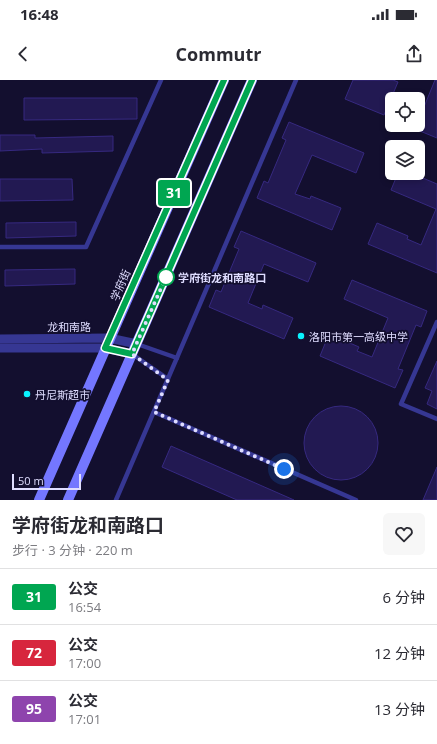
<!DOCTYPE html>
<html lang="zh">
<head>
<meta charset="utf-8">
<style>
	:root { --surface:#fff; --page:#f7f7f7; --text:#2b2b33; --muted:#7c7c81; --line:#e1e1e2 }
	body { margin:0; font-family:"Open Sans","Noto Sans SC",sans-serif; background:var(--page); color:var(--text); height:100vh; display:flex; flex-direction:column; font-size:15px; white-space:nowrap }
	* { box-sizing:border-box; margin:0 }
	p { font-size:13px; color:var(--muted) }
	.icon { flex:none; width:22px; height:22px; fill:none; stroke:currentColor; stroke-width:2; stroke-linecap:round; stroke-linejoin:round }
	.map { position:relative; height:420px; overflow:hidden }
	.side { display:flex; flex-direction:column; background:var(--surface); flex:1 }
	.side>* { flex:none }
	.badge { padding:0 8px; border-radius:3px; font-size:14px; line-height:26px }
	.tools { position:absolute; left:385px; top:12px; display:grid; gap:8px }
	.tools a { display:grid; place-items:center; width:40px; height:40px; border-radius:6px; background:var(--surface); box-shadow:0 2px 6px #0003; font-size:20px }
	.scale { position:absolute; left:12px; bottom:10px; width:69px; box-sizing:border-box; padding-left:4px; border:2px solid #dfddff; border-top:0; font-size:11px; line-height:14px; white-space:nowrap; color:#dfddff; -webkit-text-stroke:3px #130f2f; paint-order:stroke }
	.you { position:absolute; width:20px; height:20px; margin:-10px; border:3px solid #fff; border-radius:50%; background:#1a73e8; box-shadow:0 0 0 6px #1a73e833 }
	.map>.badge { position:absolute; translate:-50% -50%; box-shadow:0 0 0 2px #fff }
	.round { display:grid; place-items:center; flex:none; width:42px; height:42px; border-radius:6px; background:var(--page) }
	.overview { display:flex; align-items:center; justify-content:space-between; height:68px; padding:0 12px }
	h1 { font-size:19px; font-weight:700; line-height:30px }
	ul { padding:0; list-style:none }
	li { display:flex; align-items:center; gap:12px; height:56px; padding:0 12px; border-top:1px solid var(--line) }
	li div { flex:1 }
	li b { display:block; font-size:15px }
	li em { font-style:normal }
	li .badge { min-width:44px; font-weight:700; text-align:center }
	.status { display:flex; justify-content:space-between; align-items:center; height:28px; padding:0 20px; background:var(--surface); direction:ltr }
	.status svg { height:11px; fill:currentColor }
	header { display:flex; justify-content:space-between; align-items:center; height:52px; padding:0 12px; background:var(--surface); font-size:18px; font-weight:700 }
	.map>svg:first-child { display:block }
</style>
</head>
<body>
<div class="status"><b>16:48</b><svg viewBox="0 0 49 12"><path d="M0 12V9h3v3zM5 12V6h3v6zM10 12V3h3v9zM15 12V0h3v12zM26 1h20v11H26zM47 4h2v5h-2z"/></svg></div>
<header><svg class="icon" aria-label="back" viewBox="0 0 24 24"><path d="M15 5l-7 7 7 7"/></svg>Commutr<svg class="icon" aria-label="share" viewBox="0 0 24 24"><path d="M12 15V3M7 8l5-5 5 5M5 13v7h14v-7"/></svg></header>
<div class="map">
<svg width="437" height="420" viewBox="0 0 437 420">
	<rect width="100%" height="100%" fill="#130f2f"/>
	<!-- building -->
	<g fill="#221952" stroke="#362980">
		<polygon points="353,0 393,0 398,2 384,35 345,19"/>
		<polygon points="435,0 437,0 437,58 415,49"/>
		<polygon points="24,18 137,18 137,39 24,40"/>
		<polygon points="289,42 364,73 356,93 312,75 295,114 310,119 311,116 341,128 332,150 257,118 264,101 268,103 286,60 282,58"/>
		<polygon points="0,55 35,55 35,58 113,56 113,71 42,73 42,69 0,71"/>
		<polygon points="398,93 411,93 437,104 437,193 368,164 377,143 408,156 407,159 421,165 436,129 391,110"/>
		<polygon points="0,99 72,99 73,120 0,121"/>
		<polygon points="76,142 76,156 6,158 6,143"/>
		<polygon points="241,151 316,183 308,202 264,184 248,223 262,229 263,225 293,238 284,259 209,227 216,210 221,212 239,169 234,167"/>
		<polygon points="75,189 75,204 5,206 5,190"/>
		<polygon points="352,200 427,231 421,247 416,245 398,289 403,290 395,308 320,276 329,254 359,267 357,271 372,277 388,238 344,219"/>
		<polygon points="437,281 437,329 427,324 432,311 425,308"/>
		<circle cx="341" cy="363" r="37"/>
		<polygon points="171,366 294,420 237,420 162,387"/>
		<polygon points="437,387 437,420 423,420"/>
	</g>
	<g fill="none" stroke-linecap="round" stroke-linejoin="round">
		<!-- lane -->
		<g stroke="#363793" stroke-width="4.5">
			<polyline points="0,167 86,167 161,0"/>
			<polyline points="437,242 401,324 437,339"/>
			<polyline points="137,264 177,278"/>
			<polyline points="132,274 168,299"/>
			<polyline points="154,332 356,420"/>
			<polyline points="116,420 296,0"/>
		</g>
		<!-- street -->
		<g stroke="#363793" stroke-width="9">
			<polyline points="0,259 109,258 137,264"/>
			<polyline points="0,268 105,268 132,274"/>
		</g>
		<!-- secondary -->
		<g stroke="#7477ff" stroke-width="10">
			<polyline points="39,420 224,0"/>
			<polyline points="68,420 252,0"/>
		</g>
	</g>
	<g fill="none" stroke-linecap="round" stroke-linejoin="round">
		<!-- line casing -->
		<g stroke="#fff" stroke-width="9">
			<polyline id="line" points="224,0 105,268 132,274 252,0"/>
		</g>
		<!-- line -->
		<use href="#line" stroke="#00a651" stroke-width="6"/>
		<!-- walk -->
		<polyline stroke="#dfddff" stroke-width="4" stroke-dasharray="0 7.2" points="166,197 132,274 168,300 154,332 284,389"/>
	</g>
	<!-- markers -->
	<circle fill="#fff" stroke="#00a651" stroke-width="2" cx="166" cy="197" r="8"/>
	<g fill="#09f2ff" stroke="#130f2f" stroke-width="1.5">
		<circle cx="301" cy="256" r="4"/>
		<circle cx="27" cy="314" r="4"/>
	</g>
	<g text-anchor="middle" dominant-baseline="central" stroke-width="3.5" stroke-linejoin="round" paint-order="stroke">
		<!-- stop labels -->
		<g font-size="11" font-weight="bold" fill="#dfddff" stroke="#130f2f" text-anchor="start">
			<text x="178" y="197">学府街龙和南路口</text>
		</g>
		<!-- street labels -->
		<g font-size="11" fill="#dfddff" stroke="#130f2f">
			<text transform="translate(120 205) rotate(-66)">学府街</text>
			<text x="69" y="246">龙和南路</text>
		</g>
		<!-- poi labels -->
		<g font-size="11" fill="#dfddff" stroke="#130f2f" text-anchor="start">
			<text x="309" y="256">洛阳市第一高级中学</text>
			<text x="35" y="314">丹尼斯超市</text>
		</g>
	</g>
</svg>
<div class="tools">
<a><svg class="icon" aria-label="locate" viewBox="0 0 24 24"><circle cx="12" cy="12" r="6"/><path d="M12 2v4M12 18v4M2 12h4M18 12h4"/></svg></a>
<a><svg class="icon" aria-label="layers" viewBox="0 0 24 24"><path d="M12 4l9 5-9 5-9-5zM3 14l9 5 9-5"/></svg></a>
</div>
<div class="scale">50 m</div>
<div class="you" style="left:284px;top:389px"></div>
<b class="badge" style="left:174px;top:113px;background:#00a651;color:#fff">31</b>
</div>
<section class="side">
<div class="overview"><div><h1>学府街龙和南路口</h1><p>步行 · 3 分钟 · 220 m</p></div><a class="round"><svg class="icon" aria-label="heart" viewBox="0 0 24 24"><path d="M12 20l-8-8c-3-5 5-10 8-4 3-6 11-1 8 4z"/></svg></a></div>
<ul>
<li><span class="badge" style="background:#00a651;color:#fff">31</span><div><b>公交</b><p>16:54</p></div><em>6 分钟</em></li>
<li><span class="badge" style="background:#d7263d;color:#fff">72</span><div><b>公交</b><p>17:00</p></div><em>12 分钟</em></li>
<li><span class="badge" style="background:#8e44ad;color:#fff">95</span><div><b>公交</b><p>17:01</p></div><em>13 分钟</em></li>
</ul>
</section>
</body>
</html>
